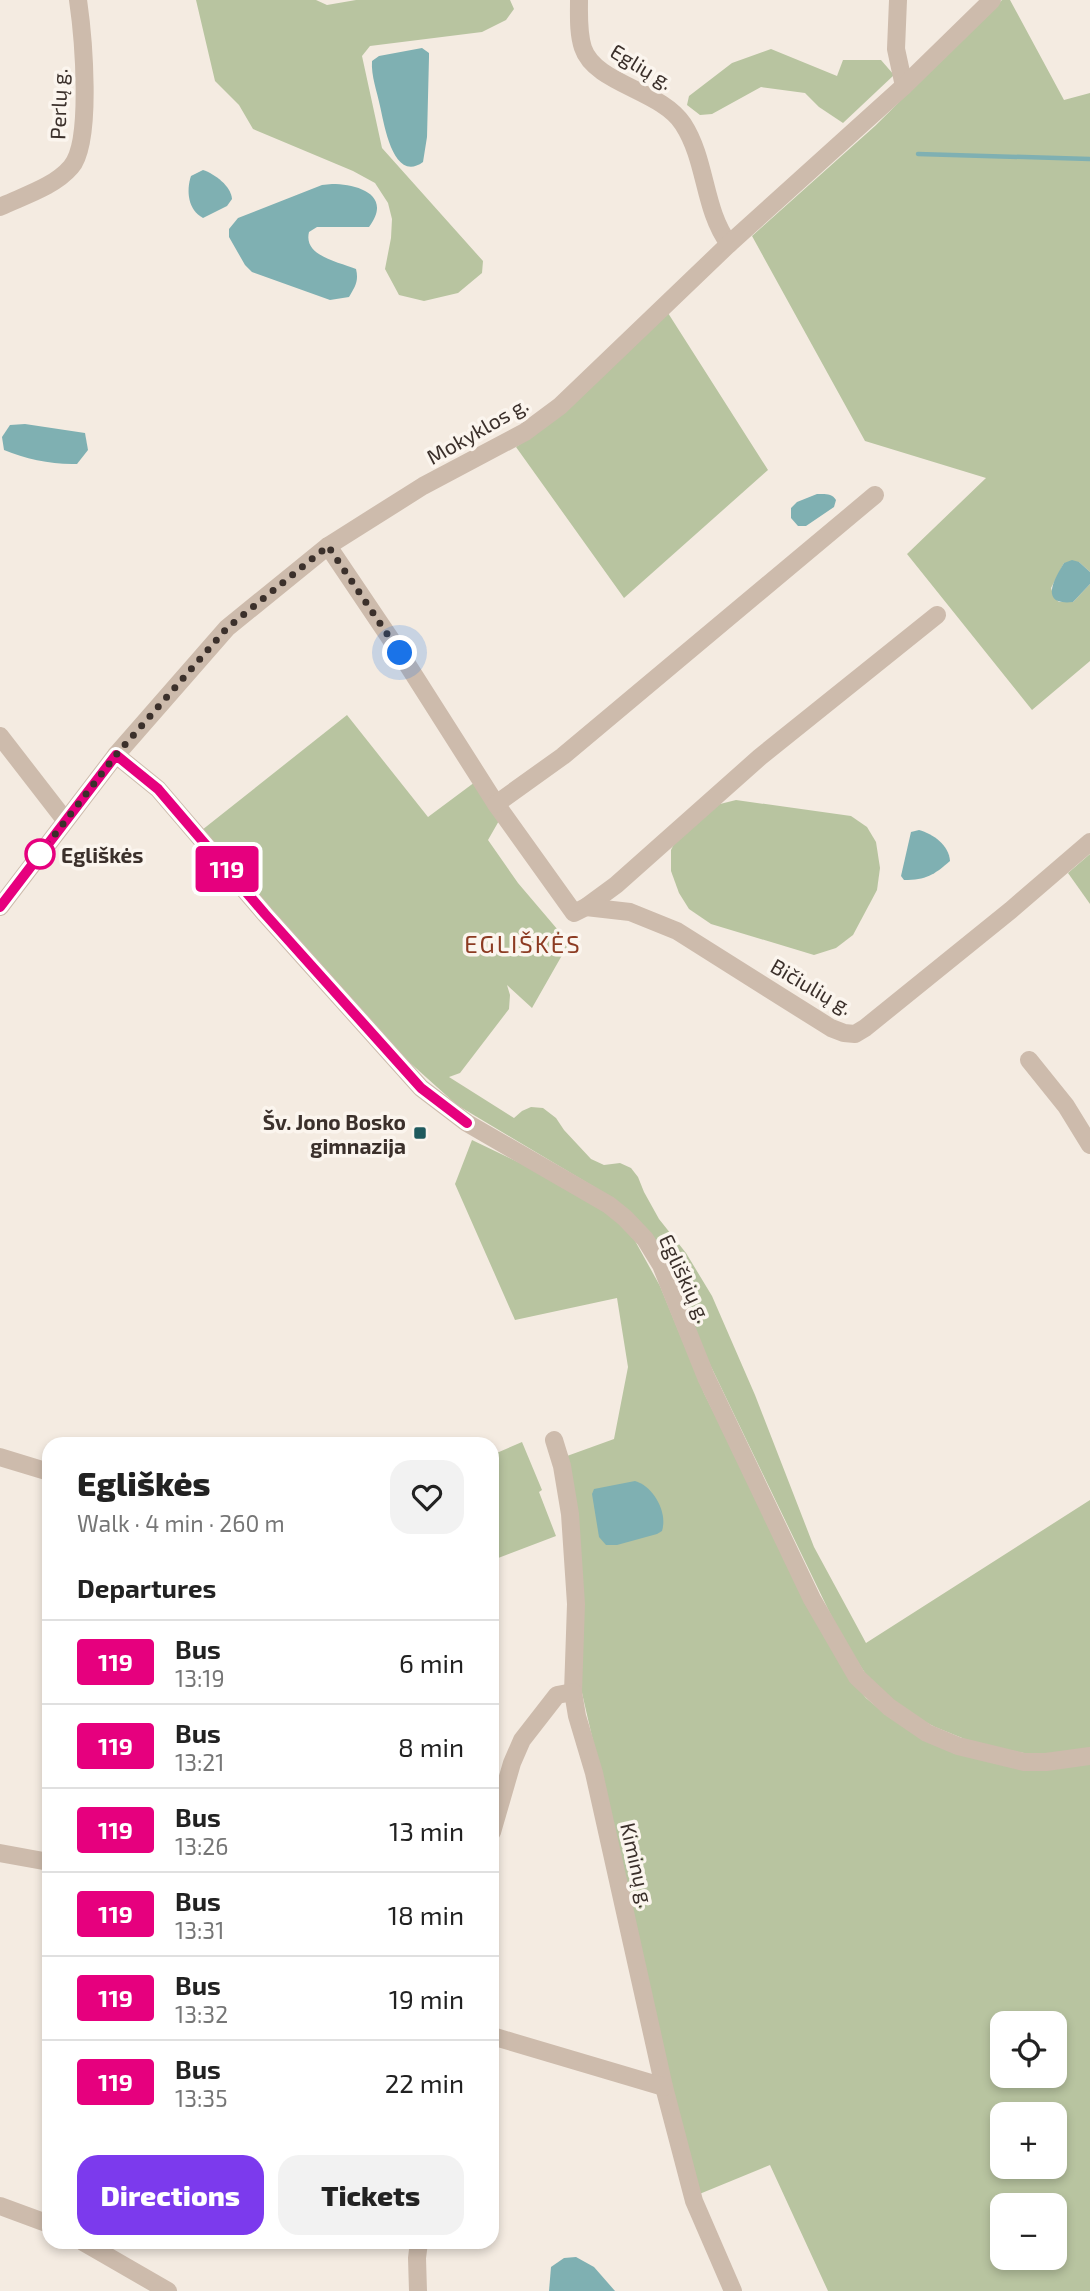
<!DOCTYPE html>
<html lang="en">
<head>
<meta charset="utf-8">
<style>
	:root { --surface:#fff; --page:#f2f2f2; --text:#222; --muted:#767676; --line:#e0e0e0; --accent:#7c3aed }
	body { margin:0; font-family:"Exo 2",sans-serif; background:var(--page); color:var(--text); height:100vh; display:flex; flex-direction:column; font-size:26px; white-space:nowrap }
	* { box-sizing:border-box; margin:0 }
	p { font-size:23px; color:var(--muted) }
	.icon { flex:none; width:38px; height:38px; fill:none; stroke:currentColor; stroke-width:2; stroke-linecap:round; stroke-linejoin:round }
	.map { position:relative; flex:1; overflow:hidden }
	.sheet { position:absolute; left:42px; top:1437px; width:457px; height:812px; display:flex; flex-direction:column; background:var(--surface); border-radius:21px; box-shadow:0 4px 10px #0003 }
	.sheet>* { flex:none }
	.badge { padding:0 14px; border-radius:5px; font-size:24px; line-height:46px }
	.fabs { position:absolute; left:990px; top:2011px; display:grid; gap:14px }
	.fabs a { display:grid; place-items:center; width:77px; height:77px; border-radius:14px; background:var(--surface); box-shadow:0 4px 10px #0003; font-size:35px }
	.you { position:absolute; width:35px; height:35px; margin:-18px; border:5px solid #fff; border-radius:50%; background:#1a73e8; box-shadow:0 0 0 10px #1a73e833 }
	.map>.badge { position:absolute; translate:-50% -50%; box-shadow:0 0 0 4px #fff }
	h2 { padding:0 35px; font-size:26px; line-height:63px }
	.round { display:grid; place-items:center; flex:none; width:74px; height:74px; border-radius:21px; background:var(--page) }
	.summary { display:flex; align-items:center; justify-content:space-between; height:119px; padding:0 35px }
	h1 { font-size:33px; font-weight:800; line-height:52px }
	.button { display:flex; gap:14px; margin-top:auto; padding:14px 35px }
	.button a { flex:1; height:80px; border-radius:21px; background:var(--accent); color:#fff; font-size:28px; font-weight:800; line-height:80px; text-align:center }
	.button a+a { background:var(--page); color:var(--text) }
	ul { padding:0; list-style:none }
	li { display:flex; align-items:center; gap:21px; height:84px; padding:0 35px; border-top:2px solid var(--line) }
	li div { flex:1 }
	li b { display:block; font-size:26px }
	li em { font-style:normal }
	li .badge { min-width:77px; font-weight:700; text-align:center }
	.map>svg:first-child { display:block }
</style>
</head>
<body>
<div class="map">
<svg width="1090" height="2291" viewBox="0 0 1090 2291">
	<rect width="100%" height="100%" fill="#f4ebe1"/>
	<!-- green -->
	<g fill="#b8c4a0" fill-rule="evenodd">
		<polygon points="196,0 316,0 327,5 356,0 510,0 514,9 506,20 482,32 370,46 362,56 382,148 483,261 482,273 458,293 424,301 399,295 385,269 391,238 392,219 388,203 375,183 353,171 253,129 239,105 215,81"/>
		<polygon points="1002,0 1010,0 1064,100 1090,93 1090,572 1079,562 1064,563 1051,588 1054,597 1059,602 1073,602 1090,584 1090,661 1032,710 907,554 986,478 865,441 752,236 875,126"/>
		<polygon points="771,49 837,76 843,60 881,60 894,75 843,123 819,107 805,93 761,87 712,114 700,115 687,105 689,96 732,63"/>
		<polygon points="668,313 768,470 624,598 516,447 551,423"/>
		<polygon points="347,715 428,817 475,782 500,819 488,840 518,883 569,943 532,1008 507,985 510,995 509,1009 460,1073 449,1077 514,1118 522,1111 531,1107 543,1108 556,1118 564,1130 591,1159 604,1165 620,1163 631,1168 638,1177 644,1192 659,1219 686,1253 712,1296 755,1395 814,1547 866,1643 1090,1500 1090,1749 1034,1755 977,1744 935,1727 908,1713 872,1684 840,1634 704,1352 672,1274 596,1188 457,1105 398,1052 202,830"/>
		<polygon points="736,800 851,816 867,827 876,842 880,868 877,890 853,935 836,948 814,955 711,924 689,909 679,893 671,871 671,850 678,836 712,806"/>
		<polygon points="1090,854 1090,904 1068,873"/>
		<path d="M472,1140L526,1166L575,1192L622,1224L634,1239L660,1286L704,1393L802,1591L849,1677L866,1698L890,1718L953,1750L1090,1762V2291H828L770,2165L697,2195L582,1693L581,1624L567,1456L614,1439L628,1367L617,1298L515,1320L455,1184ZM1003,2023H1055V2076H1003ZM1003,2114H1055V2166H1003ZM1003,2205H1055V2258H1003Z"/>
		<polygon points="522,1442 542,1490 539,1492 556,1536 493,1560 492,1455"/>
	</g>
	<!-- water -->
	<g fill="#7fb0b2">
		<path d="M422,48L429,53V57L427,137L423,162C393,184 384,123 380,106C377,91 371,76 372,61L379,56Z"/>
		<path d="M203,170C215,174 231,186 232,199L227,206L203,218C188,210 186,191 191,176Z"/>
		<path d="M332,184C358,184 393,195 369,227H317L309,232C303,256 339,262 356,269C359,281 355,287 349,297L330,300L252,272L245,265L229,237V229L238,218L322,185Z"/>
		<path d="M25,424L85,433L88,450L77,464C53,465 26,459 4,450L2,437L10,425Z"/>
		<path d="M817,494C825,494 832,493 836,500L834,507L806,526H798L791,518V508L797,502Z"/>
		<path d="M1072,560L1079,562L1090,572V584L1073,602C1038,606 1055,578 1064,563Z"/>
		<path d="M919,830C933,834 949,845 950,861C934,875 926,880 904,880L901,876L911,832Z"/>
		<path d="M635,1481C653,1486 668,1512 662,1531L657,1534L617,1545H606L599,1537L592,1494L594,1489Z"/>
		<polygon points="576,2257 594,2267 615,2291 549,2291 551,2267 564,2258"/>
	</g>
	<g fill="none" stroke-linecap="round" stroke-linejoin="round">
		<!-- stream -->
		<polyline stroke="#7fb0b2" stroke-width="4.5" points="918,154 1090,159"/>
		<!-- minor -->
		<g stroke="#cdbbac" stroke-width="18">
			<path d="M579,0C579,16 578,33 583,48C595,84 661,90 683,124C707,161 703,209 729,244"/>
			<polyline points="898,0 896,49 904,86"/>
			<path d="M0,207C23,196 54,187 71,167C93,142 83,34 78,0"/>
			<polyline points="328,546 400,653 496,804 574,913 586,907 616,885 760,757 937,615"/>
			<polyline points="0,736 65,820"/>
			<polyline points="116,755 158,789 265,914 421,1088 467,1123 609,1205 625,1218 645,1239 661,1265 706,1377 812,1599 857,1677 889,1707 927,1733 958,1746 1024,1762 1046,1762 1090,1756"/>
			<polyline points="496,804 563,756 875,495"/>
			<polyline points="0,907 116,755 227,628 328,546 423,486 525,432 560,406 729,244 904,86 992,0"/>
			<polyline points="586,907 630,912 677,931 831,1028 844,1033 855,1034 865,1028 1011,910 1090,842"/>
			<polyline points="1029,1060 1066,1106 1090,1145"/>
			<polyline points="554,1440 562,1466 570,1514 576,1604 573,1692 577,1716 594,1773 664,2087 694,2201 733,2291"/>
			<polyline points="0,1457 49,1472"/>
			<polyline points="492,1832 512,1763 522,1740 557,1695 573,1692"/>
			<polyline points="0,1853 49,1862"/>
			<polyline points="492,2036 664,2087"/>
			<polyline points="0,2206 49,2224"/>
			<polyline points="83,2242 168,2291"/>
			<polyline points="418,2291 417,2258 419,2242"/>
		</g>
	</g>
	<g fill="none" stroke-linecap="round" stroke-linejoin="round">
		<!-- line casing -->
		<g stroke="#fff" stroke-width="16">
			<polyline id="line" points="0,907 116,755 158,789 265,914 421,1088 467,1123"/>
		</g>
		<!-- line -->
		<use href="#line" stroke="#e6007e" stroke-width="10"/>
		<!-- walk -->
		<polyline stroke="#3b302b" stroke-width="7" stroke-dasharray="0 12.6" points="40,854 116,755 227,628 328,546 400,653"/>
	</g>
	<!-- markers -->
	<circle fill="#fff" stroke="#e6007e" stroke-width="3.5" cx="40" cy="854" r="14"/>
	<rect fill="#1f5a5e" stroke="#fbf5ee" stroke-width="2.5" x="413" y="1126" width="14" height="14" rx="3.5"/>
	<g text-anchor="middle" dominant-baseline="central" stroke-width="7" stroke-linejoin="round" paint-order="stroke">
		<!-- street labels -->
		<g font-size="21" fill="#3b302b" stroke="#fbf5ee">
			<text transform="translate(642 66) rotate(31)">Eglių g.</text>
			<text transform="translate(58 104) rotate(-88)">Perlų g.</text>
			<text transform="translate(477 430) rotate(-30)">Mokyklos g.</text>
			<text transform="translate(812 986) rotate(30)">Bičiulių g.</text>
			<text transform="translate(686 1278) rotate(65)">Egliškių g.</text>
			<text transform="translate(638 1865) rotate(77)">Kiminų g.</text>
		</g>
		<!-- stop labels -->
		<g font-size="21" font-weight="bold" fill="#3b302b" stroke="#fbf5ee" text-anchor="start">
			<text x="61" y="854">Egliškės</text>
		</g>
		<!-- poi labels -->
		<g font-size="21" font-weight="bold" fill="#3b302b" stroke="#fbf5ee" text-anchor="end">
			<text x="406" y="1121">Šv. Jono Bosko<tspan x="406" dy="24">gimnazija</tspan></text>
		</g>
		<!-- quarter labels -->
		<g font-size="24" letter-spacing="2" fill="#8c3b22" stroke="#fbf5ee">
			<text x="523" y="943">EGLIŠKĖS</text>
		</g>
	</g>
</svg>
<div class="fabs">
<a><svg class="icon" aria-label="locate" viewBox="0 0 24 24"><circle cx="12" cy="12" r="6"/><path d="M12 2v4M12 18v4M2 12h4M18 12h4"/></svg></a>
<a>+</a>
<a>−</a>
</div>
<div class="you" style="left:400px;top:653px"></div>
<b class="badge" style="left:227px;top:869px;background:#e6007e;color:#fff">119</b>
<section class="sheet">
<div class="summary"><div><h1>Egliškės</h1><p>Walk · 4 min · 260 m</p></div><a class="round"><svg class="icon" aria-label="heart" viewBox="0 0 24 24"><path d="M12 20l-8-8c-3-5 5-10 8-4 3-6 11-1 8 4z"/></svg></a></div>
<h2>Departures</h2>
<ul>
<li><span class="badge" style="background:#e6007e;color:#fff">119</span><div><b>Bus</b><p>13:19</p></div><em>6 min</em></li>
<li><span class="badge" style="background:#e6007e;color:#fff">119</span><div><b>Bus</b><p>13:21</p></div><em>8 min</em></li>
<li><span class="badge" style="background:#e6007e;color:#fff">119</span><div><b>Bus</b><p>13:26</p></div><em>13 min</em></li>
<li><span class="badge" style="background:#e6007e;color:#fff">119</span><div><b>Bus</b><p>13:31</p></div><em>18 min</em></li>
<li><span class="badge" style="background:#e6007e;color:#fff">119</span><div><b>Bus</b><p>13:32</p></div><em>19 min</em></li>
<li><span class="badge" style="background:#e6007e;color:#fff">119</span><div><b>Bus</b><p>13:35</p></div><em>22 min</em></li>
</ul>
<div class="button"><a>Directions</a><a>Tickets</a></div>
</section>
</div>
</body>
</html>
